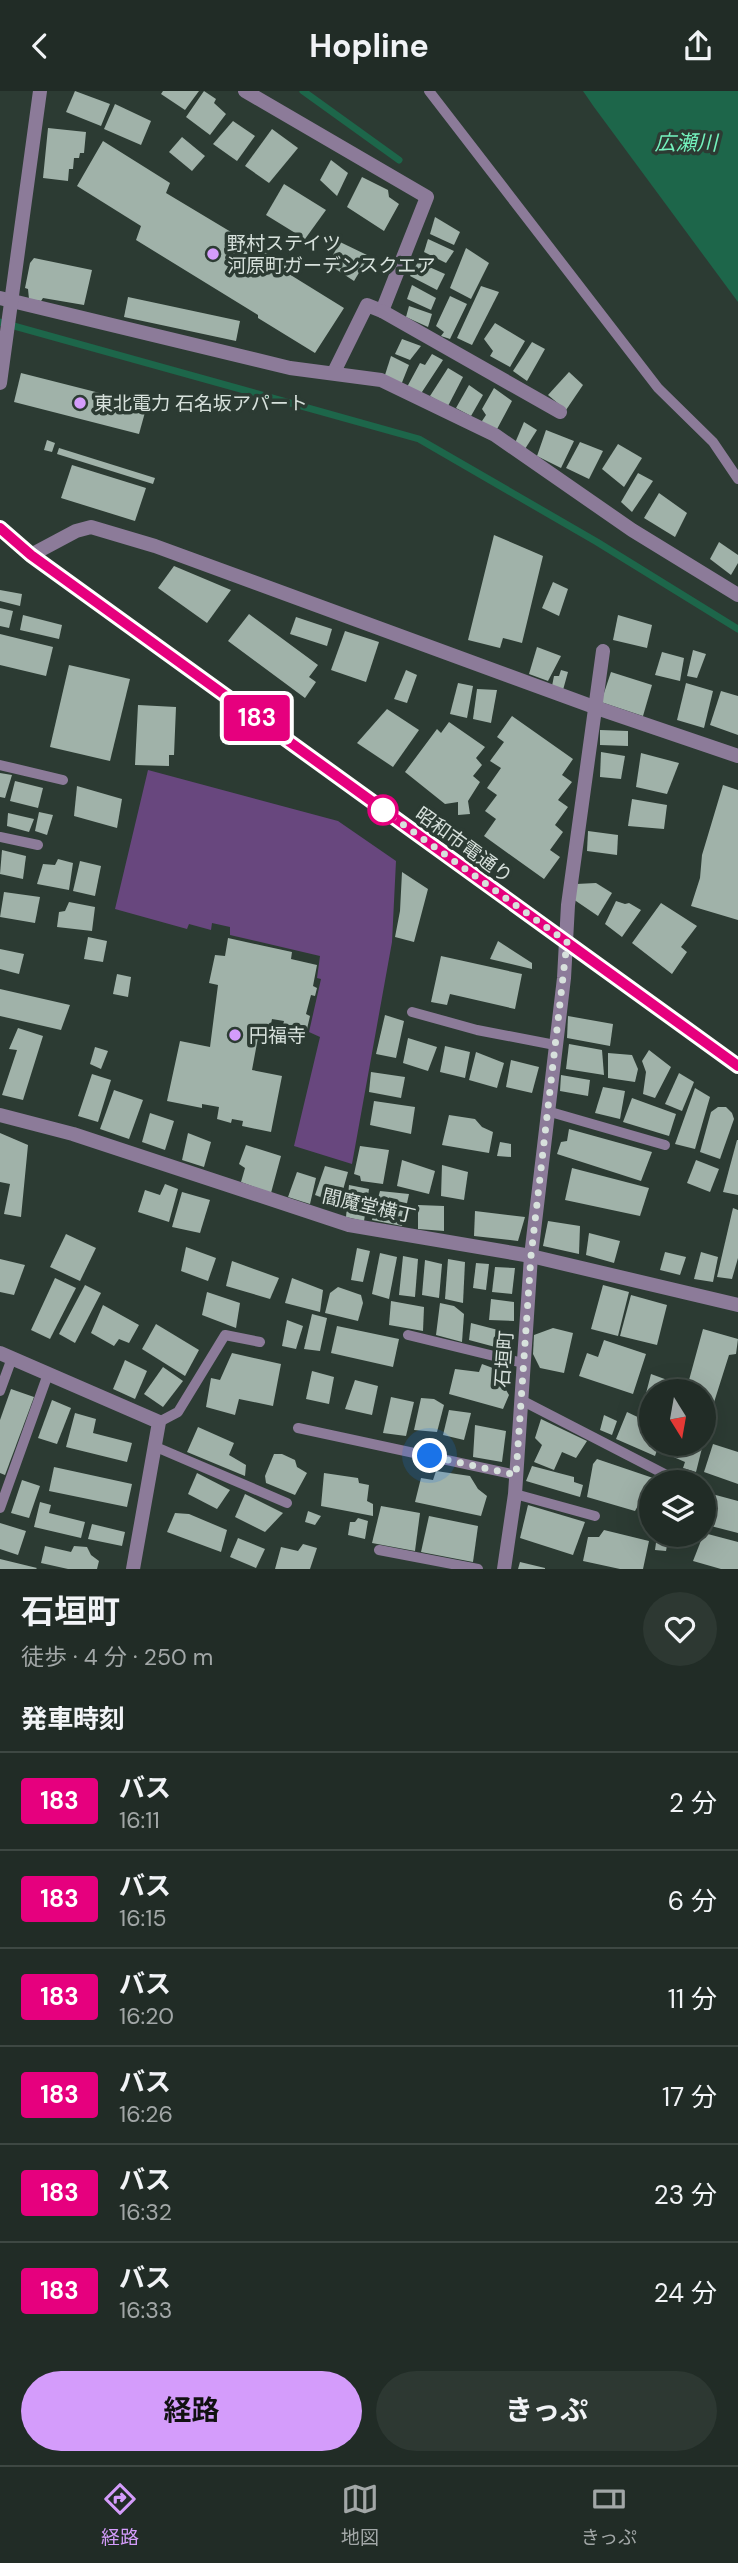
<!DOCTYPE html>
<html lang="ja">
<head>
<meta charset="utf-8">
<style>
	:root { --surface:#212c26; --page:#2d3832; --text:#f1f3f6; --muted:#a2a7a7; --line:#3e4843; --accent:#d49cfb }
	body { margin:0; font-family:"DM Sans","Noto Sans JP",sans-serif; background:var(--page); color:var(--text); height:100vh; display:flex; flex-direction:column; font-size:26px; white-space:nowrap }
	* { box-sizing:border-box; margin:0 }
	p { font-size:23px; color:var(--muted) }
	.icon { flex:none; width:38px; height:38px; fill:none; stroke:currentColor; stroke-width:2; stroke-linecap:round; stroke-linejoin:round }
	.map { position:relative; height:1478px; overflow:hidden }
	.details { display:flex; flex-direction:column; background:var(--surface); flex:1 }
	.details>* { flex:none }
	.badge { padding:0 14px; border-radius:5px; font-size:24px; line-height:46px }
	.needle { width:46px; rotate:169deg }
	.controls { position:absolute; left:639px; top:1288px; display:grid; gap:14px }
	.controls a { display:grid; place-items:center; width:77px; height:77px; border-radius:50%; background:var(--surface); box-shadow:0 7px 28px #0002,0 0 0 2px var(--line); font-size:35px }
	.you { position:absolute; width:35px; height:35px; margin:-18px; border:5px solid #fff; border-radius:50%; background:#1a73e8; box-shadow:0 0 0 10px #1a73e833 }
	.map>.badge { position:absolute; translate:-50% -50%; box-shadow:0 0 0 4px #fff }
	h2 { padding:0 21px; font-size:26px; line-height:63px }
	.round { display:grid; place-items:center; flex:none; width:74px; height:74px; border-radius:37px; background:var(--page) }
	.head { display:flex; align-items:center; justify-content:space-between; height:119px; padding:0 21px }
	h1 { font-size:33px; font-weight:700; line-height:52px }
	.cta { display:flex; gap:14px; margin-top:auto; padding:14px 21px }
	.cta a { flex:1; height:80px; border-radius:42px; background:var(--accent); color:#111; font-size:28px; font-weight:700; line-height:80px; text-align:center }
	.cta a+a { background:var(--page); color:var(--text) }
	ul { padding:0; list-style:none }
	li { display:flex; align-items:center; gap:21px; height:98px; padding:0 21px; border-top:2px solid var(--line) }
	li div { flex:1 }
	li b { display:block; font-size:26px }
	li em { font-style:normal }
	li .badge { min-width:77px; font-weight:700; text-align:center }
	header { display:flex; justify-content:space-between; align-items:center; height:91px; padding:0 21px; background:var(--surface); font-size:32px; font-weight:700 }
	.dock { display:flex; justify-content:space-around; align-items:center; height:98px; border-top:2px solid var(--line); background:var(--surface); font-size:19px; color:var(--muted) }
	.dock a { display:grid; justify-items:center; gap:4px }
	.dock .active { color:var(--accent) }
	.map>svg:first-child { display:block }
</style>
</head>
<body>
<header><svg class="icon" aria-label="back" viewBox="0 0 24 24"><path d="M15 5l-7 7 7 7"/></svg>Hopline<svg class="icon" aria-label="share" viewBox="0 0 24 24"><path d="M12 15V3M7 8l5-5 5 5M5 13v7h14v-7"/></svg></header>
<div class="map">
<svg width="738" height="1478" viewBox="0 0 738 1478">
	<rect width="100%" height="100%" fill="#2c3b33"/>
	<!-- green -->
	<polygon fill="#68477e" points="148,679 338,730 396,770 392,851 352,1073 294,1055 320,946 309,941 321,888 317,887 320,865 230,844 230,836 212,832 211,839 189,833 187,838 115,818"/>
	<!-- water -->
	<polygon fill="#1d664a" points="583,0 738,0 738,211 594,16"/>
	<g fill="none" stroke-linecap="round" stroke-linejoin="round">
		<!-- stream -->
		<g stroke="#1d664a" stroke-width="7">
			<polyline points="303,0 399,69"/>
			<polyline points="0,231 419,348 597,451 738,538"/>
		</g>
	</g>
	<!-- building -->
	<g fill="#a0b2a9">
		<polygon points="75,0 110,13 101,35 66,21"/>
		<polygon points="163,0 199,0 185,19 161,3"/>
		<polygon points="204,0 216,8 214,12 226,23 210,44 186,26"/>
		<polygon points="115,13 151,30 141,54 104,38"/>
		<polygon points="233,30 255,45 237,70 213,53"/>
		<polygon points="48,37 86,41 84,62 80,62 79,67 74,67 73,78 69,78 68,90 43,87"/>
		<polygon points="272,38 298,57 269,92 245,75"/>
		<polygon points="182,46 205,65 192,80 169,61"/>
		<polygon points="103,50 170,92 166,102 291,177 289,183 344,217 315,262 258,227 258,224 136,149 141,135 77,95"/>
		<polygon points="331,69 348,82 337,105 320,89"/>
		<polygon points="362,86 388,99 389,106 399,113 384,140 347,116"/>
		<polygon points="284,93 326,119 305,148 266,124"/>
		<polygon points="435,126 460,141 454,154 430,143"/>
		<polygon points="428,148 454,160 446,172 424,161"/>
		<polygon points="340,151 369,165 354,190 328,173"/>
		<polygon points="466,157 489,172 471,208 450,197"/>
		<polygon points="34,167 92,179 84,214 43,207 41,210 29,208 28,198 25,197 30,172"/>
		<polygon points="418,171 445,183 437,199 410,185"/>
		<polygon points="412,194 436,207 431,219 407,208"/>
		<polygon points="481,195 499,201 472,254 457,247"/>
		<polygon points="450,205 467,213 450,248 441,245 444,241 436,235"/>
		<polygon points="128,206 240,230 236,250 124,226"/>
		<polygon points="409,215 432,223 428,236 406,226"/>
		<polygon points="495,232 525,250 510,276 490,265 493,260 484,248"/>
		<polygon points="402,248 421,255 410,269 395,263"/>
		<polygon points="532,251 545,258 527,290 513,280"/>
		<polygon points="432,263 443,269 420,304 407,296 420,272 425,274"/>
		<polygon points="391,265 409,274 401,294 385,284"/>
		<polygon points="448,277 463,286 448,315 430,305"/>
		<polygon points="569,281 583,294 566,319 548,304"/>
		<polygon points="21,282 147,314 139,343 14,311"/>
		<polygon points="469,294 483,304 471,325 456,317"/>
		<polygon points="494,297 512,310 496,340 480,333 486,324 482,318"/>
		<polygon points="524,331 537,339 525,358 515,352"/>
		<polygon points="546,339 574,350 561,377 537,365"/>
		<polygon points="47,349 55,352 52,361 44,359"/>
		<polygon points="580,351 603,360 589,388 566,377"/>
		<polygon points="618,353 642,367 624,396 602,378"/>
		<polygon points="59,357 155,387 153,393 57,363"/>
		<polygon points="72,374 146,397 135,430 61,407"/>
		<polygon points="638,382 653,390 632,421 621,411"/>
		<polygon points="659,402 687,422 675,446 644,427"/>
		<polygon points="494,444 543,465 522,552 503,547 500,557 468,549"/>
		<polygon points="719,451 738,464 738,472 731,484 710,468"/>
		<polygon points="174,475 231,499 207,532 158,497"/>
		<polygon points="553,491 568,498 559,525 542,517"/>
		<polygon points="0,499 22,503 20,515 0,510"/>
		<polygon points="0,517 13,520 9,537 0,535"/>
		<polygon points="249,523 318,574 309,586 316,591 305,607 228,550"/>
		<polygon points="23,524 62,534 59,548 20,539"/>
		<polygon points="618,524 652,534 647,557 613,549"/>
		<polygon points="296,526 332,538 327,555 290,543"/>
		<polygon points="345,540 379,551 366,591 331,579"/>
		<polygon points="0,543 53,556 46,585 0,574"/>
		<polygon points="537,556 561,565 548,590 529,583"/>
		<polygon points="693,559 706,563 697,587 687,585"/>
		<polygon points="662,561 684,567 680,590 655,584"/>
		<polygon points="69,574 130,588 110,670 50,656"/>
		<polygon points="406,579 417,584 407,612 394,608"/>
		<polygon points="561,579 568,581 563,599 552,595 554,585 559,585"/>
		<polygon points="611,581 652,594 643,625 601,611"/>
		<polygon points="458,592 473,595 467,627 450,623"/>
		<polygon points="686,592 713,600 704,637 677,629"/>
		<polygon points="477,598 497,599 491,632 473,628"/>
		<polygon points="721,600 738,605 738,644 710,634"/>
		<polygon points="138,614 176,616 174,664 169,664 169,675 135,674"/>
		<polygon points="387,618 419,639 393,676 357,652"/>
		<polygon points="512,625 573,668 562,684 572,691 558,709 568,716 555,734 563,741 550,759 560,766 544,788 484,745 496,728 485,720 497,704 487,697 501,677 490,670 504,651 497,646"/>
		<polygon points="449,631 485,656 476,667 482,674 473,685 480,691 468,710 470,723 458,724 458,711 445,713 405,681 437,638 441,642"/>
		<polygon points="600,639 628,640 628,655 600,654"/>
		<polygon points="601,661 625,665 621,688 600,686"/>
		<polygon points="641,662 679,672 667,703 636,696"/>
		<polygon points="0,682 12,684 5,707 0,706"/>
		<polygon points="15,690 43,697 38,717 10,710"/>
		<polygon points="723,694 738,699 738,829 691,815 700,787 702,764"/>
		<polygon points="77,695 122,708 117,737 74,725"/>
		<polygon points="632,708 667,714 664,738 628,735"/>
		<polygon points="39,721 53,724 47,744 35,740"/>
		<polygon points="8,722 34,728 29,741 7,735"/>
		<polygon points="588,740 618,744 617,764 587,760"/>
		<polygon points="2,759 26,765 23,788 0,783"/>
		<polygon points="58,768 73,772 69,799 37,793 43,773 55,774"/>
		<polygon points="80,770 101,775 95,805 73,800"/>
		<polygon points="402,781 428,798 414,851 395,846 400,820"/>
		<polygon points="596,792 612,802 598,825 573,808 576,793"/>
		<polygon points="4,801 40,806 35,832 0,826"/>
		<polygon points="616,810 625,813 629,812 641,819 622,846 605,833"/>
		<polygon points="69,811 95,816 92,840 57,836 59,821 65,820"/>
		<polygon points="661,812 697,835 681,856 687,861 672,883 632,852"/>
		<polygon points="88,846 107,850 103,871 84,868"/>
		<polygon points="228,847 292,861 291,868 317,874 313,895 317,897 315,905 311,904 306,923 310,925 307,938 283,934 284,930 272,928 270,938 260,936 252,979 282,985 271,1041 242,1035 243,1030 232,1028 231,1032 217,1028 219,1016 202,1013 202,1017 167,1010 180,950 210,956 218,894 209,892 215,864 225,865"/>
		<polygon points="498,850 532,872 532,878 490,868"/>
		<polygon points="0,858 24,863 19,883 0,878"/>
		<polygon points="441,865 522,883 515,918 450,903 447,914 431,911"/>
		<polygon points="117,883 131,886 128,906 113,903"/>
		<polygon points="0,898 70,914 61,939 0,925"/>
		<polygon points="385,924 404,930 396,967 376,963"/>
		<polygon points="568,925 613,933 610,955 567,947"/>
		<polygon points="18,937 43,945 23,1009 2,1004 17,959 9,958"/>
		<polygon points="408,947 437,956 428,980 403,972"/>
		<polygon points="569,953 602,959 604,984 566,978"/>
		<polygon points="445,955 470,961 465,987 440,981"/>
		<polygon points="95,956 108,960 101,978 90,973"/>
		<polygon points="649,959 671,976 655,1007 643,1003 646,981 642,970"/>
		<polygon points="476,961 504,972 497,997 469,989"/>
		<polygon points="608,962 632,964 638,978 635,991 608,987"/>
		<polygon points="511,969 539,976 532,1002 506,996"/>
		<polygon points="371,981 405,986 401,1007 369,1001"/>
		<polygon points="679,982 694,991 682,1020 665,1013"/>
		<polygon points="92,983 111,989 98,1031 78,1025"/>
		<polygon points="561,984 590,989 588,1005 560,1000"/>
		<polygon points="603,996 625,1000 620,1028 595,1022"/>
		<polygon points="695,997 710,1006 695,1058 675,1053"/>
		<polygon points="114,999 143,1009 129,1048 100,1038"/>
		<polygon points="632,1007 676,1023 669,1045 623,1031"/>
		<polygon points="374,1010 415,1016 411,1043 370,1034"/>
		<polygon points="718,1016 726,1016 732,1022 734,1028 720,1068 700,1061 711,1021"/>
		<polygon points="150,1022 174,1030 165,1059 142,1051"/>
		<polygon points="449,1024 475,1028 482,1036 493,1041 489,1062 442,1054"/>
		<polygon points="569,1038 652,1061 641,1090 557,1063 561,1051 567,1050"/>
		<polygon points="0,1042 28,1054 21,1126 4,1123 10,1093 0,1091"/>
		<polygon points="188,1042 211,1051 204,1076 182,1069"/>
		<polygon points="737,1049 738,1049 738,1104 723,1101"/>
		<polygon points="500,1051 511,1053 511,1066 497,1065"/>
		<polygon points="246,1054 281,1065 271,1102 241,1091 245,1077 239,1073"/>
		<polygon points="360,1055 389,1059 383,1093 361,1090 360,1085 354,1083"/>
		<polygon points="402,1069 435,1080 429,1103 397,1095"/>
		<polygon points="696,1069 719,1078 710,1101 687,1092"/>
		<polygon points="442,1074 468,1081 464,1109 441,1105"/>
		<polygon points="325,1075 348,1081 339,1113 315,1104"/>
		<polygon points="572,1077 649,1097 640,1125 565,1109"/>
		<polygon points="297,1081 316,1087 310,1113 288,1106"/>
		<polygon points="165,1093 178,1098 169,1131 138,1121 145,1099 160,1104"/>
		<polygon points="349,1094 369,1098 364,1130 346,1126"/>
		<polygon points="380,1100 409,1103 402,1135 372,1129"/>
		<polygon points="182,1101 210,1109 200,1142 172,1136"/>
		<polygon points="418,1114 444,1115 444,1140 418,1138"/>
		<polygon points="733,1117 738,1119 738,1167 732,1188 717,1186"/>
		<polygon points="475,1120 525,1126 518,1150 474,1145"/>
		<polygon points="548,1130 580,1135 579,1163 543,1155"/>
		<polygon points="589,1142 620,1150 614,1172 586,1164"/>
		<polygon points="66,1143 96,1157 80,1190 50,1176"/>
		<polygon points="186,1156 216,1167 208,1190 181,1180"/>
		<polygon points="357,1157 370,1160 363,1191 351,1189"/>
		<polygon points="665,1161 686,1166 680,1184 660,1179"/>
		<polygon points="701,1161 718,1166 713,1191 694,1188"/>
		<polygon points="380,1162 397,1166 389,1208 372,1203"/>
		<polygon points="403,1165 418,1168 415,1206 399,1204"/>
		<polygon points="0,1168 25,1174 14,1204 0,1201"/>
		<polygon points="448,1168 465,1171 463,1212 445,1208"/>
		<polygon points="425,1169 442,1173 439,1207 422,1204"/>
		<polygon points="232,1170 279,1187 270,1208 226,1195"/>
		<polygon points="476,1172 489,1173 486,1199 473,1197"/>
		<polygon points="495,1176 515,1177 512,1203 492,1201"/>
		<polygon points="55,1187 76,1197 50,1248 31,1239"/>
		<polygon points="292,1187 323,1199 320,1221 285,1212"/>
		<polygon points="85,1194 101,1202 75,1252 59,1243"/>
		<polygon points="603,1194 629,1201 618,1245 591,1238"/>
		<polygon points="338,1196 361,1204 363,1212 358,1230 325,1222 330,1202"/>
		<polygon points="207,1201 240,1212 236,1237 202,1224"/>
		<polygon points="631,1204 667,1214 657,1254 620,1245"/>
		<polygon points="491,1208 514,1211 514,1230 489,1229"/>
		<polygon points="391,1210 424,1216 423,1240 389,1234"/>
		<polygon points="440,1212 454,1215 464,1223 462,1251 436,1244"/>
		<polygon points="103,1214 139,1234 129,1252 119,1248 114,1255 91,1242"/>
		<polygon points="312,1223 327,1227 320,1260 304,1258"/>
		<polygon points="287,1229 303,1235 296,1258 282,1255"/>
		<polygon points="471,1232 502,1240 499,1257 469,1249"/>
		<polygon points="156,1233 199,1259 185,1285 142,1258"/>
		<polygon points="337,1235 399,1248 393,1276 331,1262"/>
		<polygon points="553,1237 573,1242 564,1282 540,1277 533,1263 534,1244"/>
		<polygon points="703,1238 738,1248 736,1263 729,1264 710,1324 704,1322 704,1300 686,1300"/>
		<polygon points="604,1249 646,1263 633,1303 579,1285 587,1262 598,1266"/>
		<polygon points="232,1262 281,1273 273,1315 239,1308 235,1324 206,1316 211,1287 220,1289"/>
		<polygon points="125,1269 147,1280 135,1308 113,1298"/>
		<polygon points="482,1273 509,1283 506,1299 509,1304 503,1318 449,1303 455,1278 479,1281"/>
		<polygon points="163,1276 183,1290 163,1316 144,1303"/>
		<polygon points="312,1280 334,1286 329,1313 306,1308"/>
		<polygon points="651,1283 681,1294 680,1300 651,1300 651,1312 644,1310"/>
		<polygon points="355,1289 378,1295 372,1324 345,1318"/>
		<polygon points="11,1298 34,1306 5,1384 0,1382 0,1329"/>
		<polygon points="391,1306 414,1311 406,1345 383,1342"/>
		<polygon points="421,1307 434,1308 444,1314 437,1341 414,1339"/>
		<polygon points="52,1309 71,1317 57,1353 38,1347"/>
		<polygon points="449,1319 471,1322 464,1349 443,1344"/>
		<polygon points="627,1321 646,1330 651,1322 651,1353 659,1353 655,1365 616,1348"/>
		<polygon points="75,1322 96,1328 93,1342 132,1352 127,1371 66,1356"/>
		<polygon points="604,1324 617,1330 612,1344 600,1339"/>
		<polygon points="541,1328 587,1350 576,1367 562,1361 554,1379 534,1371 542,1354 535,1347"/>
		<polygon points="475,1334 506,1340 502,1371 473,1366"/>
		<polygon points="198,1336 234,1352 229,1364 246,1374 245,1385 187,1361"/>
		<polygon points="670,1353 703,1353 696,1381 683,1377 685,1371 669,1364"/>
		<polygon points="713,1353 738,1361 738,1393 704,1381"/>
		<polygon points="274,1363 282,1363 295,1369 297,1376 307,1382 295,1404 266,1392 265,1385"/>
		<polygon points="597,1368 656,1388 655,1391 651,1391 649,1413 640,1411 635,1420 587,1406 593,1373"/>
		<polygon points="532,1375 574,1386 574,1391 583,1394 580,1406 526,1390"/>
		<polygon points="54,1376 132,1393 127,1416 49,1400"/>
		<polygon points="436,1380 470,1385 478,1398 487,1405 481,1425 415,1411 421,1387 433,1389"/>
		<polygon points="197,1382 230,1399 217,1418 188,1403"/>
		<polygon points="324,1382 358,1387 359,1392 369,1394 367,1410 373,1413 373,1425 321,1415"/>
		<polygon points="22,1389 40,1395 29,1427 11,1422"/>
		<polygon points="245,1403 283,1422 265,1441 235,1426"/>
		<polygon points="712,1403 738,1410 738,1442 707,1434"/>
		<polygon points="40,1411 51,1414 49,1422 85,1431 81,1447 34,1436"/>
		<polygon points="528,1414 585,1431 573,1464 520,1447"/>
		<polygon points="381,1415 420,1422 415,1460 372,1452"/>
		<polygon points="308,1420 321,1425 315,1434 305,1431"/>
		<polygon points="175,1422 189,1423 227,1439 221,1461 167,1441"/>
		<polygon points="429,1425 478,1435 473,1471 421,1461"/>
		<polygon points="358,1427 368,1430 365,1448 348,1444 350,1431 355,1431"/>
		<polygon points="0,1432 26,1440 18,1464 0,1458"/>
		<polygon points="92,1433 125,1441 122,1455 88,1448"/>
		<polygon points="604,1439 649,1450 643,1478 620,1478 583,1470 588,1446 599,1446"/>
		<polygon points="704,1442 738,1451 738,1478 721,1478 693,1470"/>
		<polygon points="657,1444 669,1444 666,1460 655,1459"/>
		<polygon points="238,1447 265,1458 256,1477 230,1466"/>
		<polygon points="303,1453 317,1457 310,1478 275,1478 281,1456 298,1460"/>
		<polygon points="45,1455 71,1461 74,1455 87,1456 91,1464 99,1470 97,1478 68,1478 41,1472"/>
		<polygon points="0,1468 37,1477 36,1478 0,1478"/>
		<polygon points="520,1471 545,1477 545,1478 518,1478"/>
	</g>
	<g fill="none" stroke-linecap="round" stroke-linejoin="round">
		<!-- service -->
		<g stroke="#8c7b99" stroke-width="10">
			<polyline points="429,0 658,297 713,351 738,388"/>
			<polyline points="0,674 63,689"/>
			<polyline points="0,746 38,754"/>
			<polyline points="412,921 477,939 555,954"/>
			<polyline points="547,1020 665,1054"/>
			<polyline points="408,1244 523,1272"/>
			<polyline points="0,1300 12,1267"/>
			<polyline points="521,1309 680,1391"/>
			<polyline points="159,1331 178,1321 225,1244 260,1251"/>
			<polyline points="298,1337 516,1384"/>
			<polyline points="156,1356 287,1412"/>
			<polyline points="515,1403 595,1425"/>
			<polyline points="0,1417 48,1283"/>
			<polyline points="379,1459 478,1478"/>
		</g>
		<!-- minor -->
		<g stroke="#8c7b99" stroke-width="14">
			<polyline points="245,0 427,106 382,220 367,214 334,281"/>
			<polyline points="0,207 290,277 381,289 495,344 632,439 738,504"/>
			<polyline points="382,220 560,321"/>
			<polyline points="0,292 40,0"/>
			<polyline points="31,464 76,440 91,436 155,455 594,616 738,665"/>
			<polyline points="0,1024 73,1043 349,1134 531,1165 738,1214"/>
			<polyline points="0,1262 159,1331 133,1478"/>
			<polyline points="504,1478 515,1403 531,1165 564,887 568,814 603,560"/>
		</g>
		<!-- tertiary -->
		<polyline stroke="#8c7b99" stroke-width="14" points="0,437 31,464 738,975"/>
	</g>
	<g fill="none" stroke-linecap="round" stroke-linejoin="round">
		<!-- line casing -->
		<g stroke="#fff" stroke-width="16">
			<polyline id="line" points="0,437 31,464 738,975"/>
		</g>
		<!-- line -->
		<use href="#line" stroke="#e6007e" stroke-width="10"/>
		<!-- walk -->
		<polyline stroke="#d7e1dc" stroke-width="7" stroke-dasharray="0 12.6" points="383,719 567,851 531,1165 516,1384 430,1365"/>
	</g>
	<!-- markers -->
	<g fill="#d49cfb" stroke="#2c3b33" stroke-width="2.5">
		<circle cx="213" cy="163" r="7"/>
		<circle cx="80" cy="312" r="7"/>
		<circle cx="235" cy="944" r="7"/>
	</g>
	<circle fill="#fff" stroke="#e6007e" stroke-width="3.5" cx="383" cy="719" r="14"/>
	<g text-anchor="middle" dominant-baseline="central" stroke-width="7" stroke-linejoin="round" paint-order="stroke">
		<!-- poi labels -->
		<g font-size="19" fill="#d7e1dc" stroke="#2c3b33" text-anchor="start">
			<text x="227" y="152">野村ステイツ<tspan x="227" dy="22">河原町ガーデンスクエア</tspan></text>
			<text x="94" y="312">東北電力 石名坂アパート</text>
			<text x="249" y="944">円福寺</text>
		</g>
		<!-- street labels -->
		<g font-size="19" fill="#d7e1dc" stroke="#2c3b33">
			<text transform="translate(464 754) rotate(36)">昭和市電通り</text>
			<text transform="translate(369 1115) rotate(13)">閻魔堂横丁</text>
			<text transform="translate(504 1268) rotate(-86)">石垣町</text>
		</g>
		<!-- water labels -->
		<g font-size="21" font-style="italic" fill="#74f1bd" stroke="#2c3b33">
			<text x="686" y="52">広瀬川</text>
		</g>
	</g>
</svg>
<div class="controls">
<a><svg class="needle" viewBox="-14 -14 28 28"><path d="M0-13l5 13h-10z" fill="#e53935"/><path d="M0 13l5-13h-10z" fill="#a2a7a7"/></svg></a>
<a><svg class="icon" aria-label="layers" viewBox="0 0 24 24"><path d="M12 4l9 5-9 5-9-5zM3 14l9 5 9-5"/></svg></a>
</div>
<div class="you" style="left:430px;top:1365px"></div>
<b class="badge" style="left:257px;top:627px;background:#e6007e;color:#fff">183</b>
</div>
<section class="details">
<div class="head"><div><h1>石垣町</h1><p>徒歩 · 4 分 · 250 m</p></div><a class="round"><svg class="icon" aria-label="heart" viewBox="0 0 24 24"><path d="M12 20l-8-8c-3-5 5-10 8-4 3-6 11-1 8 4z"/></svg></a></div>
<h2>発車時刻</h2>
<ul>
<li><span class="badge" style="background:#e6007e;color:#fff">183</span><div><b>バス</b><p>16:11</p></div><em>2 分</em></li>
<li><span class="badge" style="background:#e6007e;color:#fff">183</span><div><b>バス</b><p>16:15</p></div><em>6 分</em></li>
<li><span class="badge" style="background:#e6007e;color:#fff">183</span><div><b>バス</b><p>16:20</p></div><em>11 分</em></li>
<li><span class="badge" style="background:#e6007e;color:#fff">183</span><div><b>バス</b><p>16:26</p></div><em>17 分</em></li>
<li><span class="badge" style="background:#e6007e;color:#fff">183</span><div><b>バス</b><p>16:32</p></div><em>23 分</em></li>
<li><span class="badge" style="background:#e6007e;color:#fff">183</span><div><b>バス</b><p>16:33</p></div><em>24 分</em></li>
</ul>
<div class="cta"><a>経路</a><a>きっぷ</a></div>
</section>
<nav class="dock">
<a class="active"><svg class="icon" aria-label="directions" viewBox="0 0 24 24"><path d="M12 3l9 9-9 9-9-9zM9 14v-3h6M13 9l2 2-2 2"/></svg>経路</a>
<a><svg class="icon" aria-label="map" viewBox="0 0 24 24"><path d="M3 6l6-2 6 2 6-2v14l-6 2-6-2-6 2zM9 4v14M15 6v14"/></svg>地図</a>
<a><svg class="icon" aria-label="tickets" viewBox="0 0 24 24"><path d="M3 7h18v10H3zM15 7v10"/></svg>きっぷ</a>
</nav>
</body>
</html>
